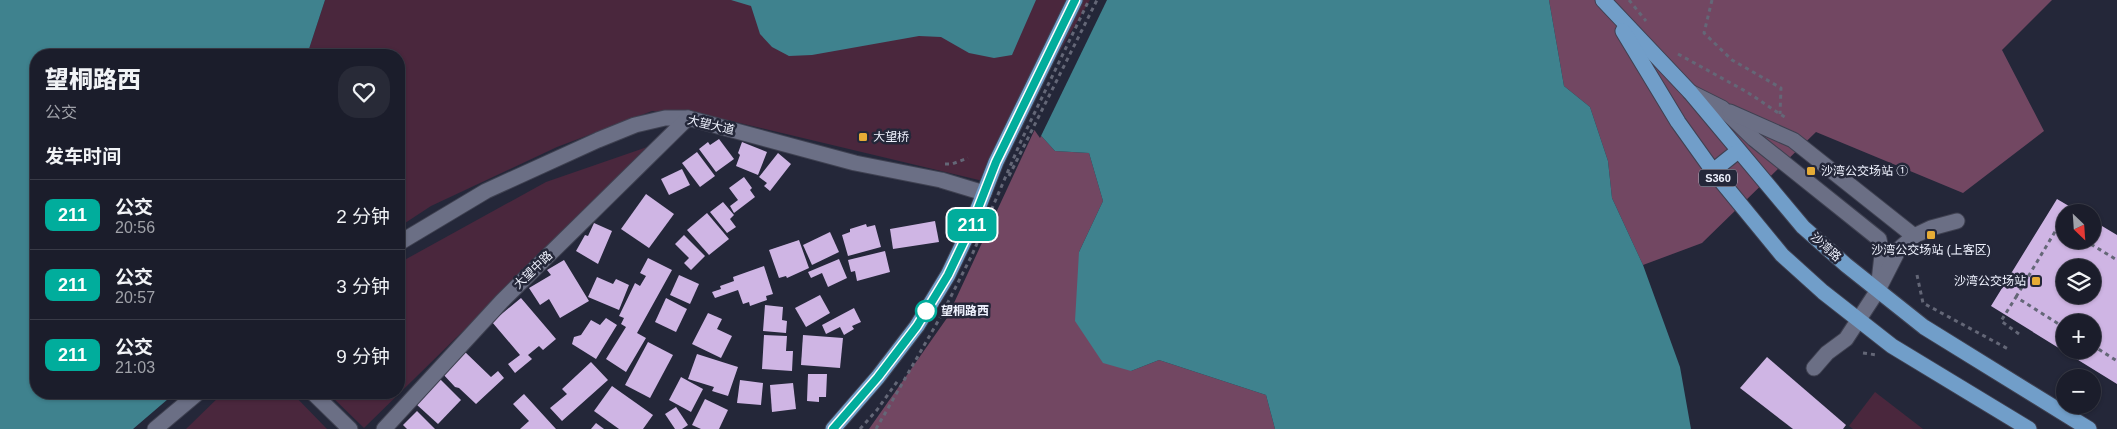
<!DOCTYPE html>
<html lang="zh">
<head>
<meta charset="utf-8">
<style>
	:root { --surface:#1b1d2b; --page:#282a37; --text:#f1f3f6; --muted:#a0a2a9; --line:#393b47 }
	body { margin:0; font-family:Helvetica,"Noto Sans SC",sans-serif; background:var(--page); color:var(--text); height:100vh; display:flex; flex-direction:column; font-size:19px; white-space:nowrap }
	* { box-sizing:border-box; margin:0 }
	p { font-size:16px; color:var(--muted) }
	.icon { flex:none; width:28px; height:28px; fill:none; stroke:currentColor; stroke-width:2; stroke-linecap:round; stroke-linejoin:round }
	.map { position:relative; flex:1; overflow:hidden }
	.panel { position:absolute; left:30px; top:49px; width:375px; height:350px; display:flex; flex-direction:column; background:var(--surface); border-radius:20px; box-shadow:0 1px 4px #0004,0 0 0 1px var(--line) }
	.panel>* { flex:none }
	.badge { padding:0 10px; border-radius:8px; font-size:18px; line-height:32px }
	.needle { width:32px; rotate:155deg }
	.buttons { position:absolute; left:2056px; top:204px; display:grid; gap:10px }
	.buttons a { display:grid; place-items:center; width:45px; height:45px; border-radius:50%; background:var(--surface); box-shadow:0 1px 4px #0004,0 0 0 1px var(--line); font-size:25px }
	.map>.badge { position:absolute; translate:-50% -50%; box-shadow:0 0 0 2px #fff }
	h2 { padding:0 15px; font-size:19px; line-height:45px }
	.round { display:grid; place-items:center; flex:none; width:52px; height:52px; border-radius:20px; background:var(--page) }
	.headline { display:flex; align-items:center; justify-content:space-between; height:85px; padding:0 15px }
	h1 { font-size:24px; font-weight:800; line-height:38px }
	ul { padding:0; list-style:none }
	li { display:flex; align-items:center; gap:15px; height:70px; padding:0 15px; border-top:1px solid var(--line) }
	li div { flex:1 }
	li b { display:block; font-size:19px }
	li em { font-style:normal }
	li .badge { min-width:55px; font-weight:700; text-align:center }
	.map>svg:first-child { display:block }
</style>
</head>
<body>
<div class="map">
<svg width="2117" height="429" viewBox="0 0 2117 429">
	<rect width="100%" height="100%" fill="#242739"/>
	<!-- green -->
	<g fill="#4a273d">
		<polygon points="325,0 1090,0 983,181 727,120 652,111 557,147 431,206 399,227 399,55 307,55"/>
		<polygon points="653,145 364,428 328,393 399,392 399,263 546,182"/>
		<polygon points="224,392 292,393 327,429 186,429"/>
		<polygon points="1875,392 1923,429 1853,429 1849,426"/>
	</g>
	<!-- forest -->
	<g fill="#724762">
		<polygon points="1549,0 2052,0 2002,50 2044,131 1963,193 1816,132 1702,243 1643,265 1612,198 1608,161 1590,107 1564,86"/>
		<polygon points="1035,129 1055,151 1089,153 1103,201 1079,252 1131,371 1159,360 1266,395 1275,429 869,429 947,318"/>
	</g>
	<!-- water -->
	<g fill="#3f828e">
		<polygon points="0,0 325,0 307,55 36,55 36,392 175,393 133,429 0,429"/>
		<polygon points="731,0 1036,0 1012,55 994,58 969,53 941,37 919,36 812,55 789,56 772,47 760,34 751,6"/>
		<polygon points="1099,0 1549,0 1564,86 1590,107 1608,161 1612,198 1643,265 1680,367 1691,429 1275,429 1266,395 1159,360 1131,371 1103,363 1075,321 1079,252 1103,201 1089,153 1055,151 1035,129"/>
	</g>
	<!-- pier -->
	<polygon fill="#242739" points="1096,0 1107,0 1040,138 1033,128"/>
	<!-- building -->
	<g fill="#cfb5e4" fill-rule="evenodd">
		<polygon points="719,139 734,159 716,172 699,149 708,142 710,145"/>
		<polygon points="742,142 767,152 758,175 736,166 740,155 738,153"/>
		<polygon points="697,152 715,176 700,187 682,163"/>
		<polygon points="778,153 791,164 770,191 764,186 767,183 759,177"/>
		<polygon points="682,169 690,185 669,195 661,179"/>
		<polygon points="744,177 752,188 750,190 755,197 734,213 730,206 738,200 729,188"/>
		<polygon points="646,194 674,214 649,248 621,229"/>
		<path d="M2057,199L2079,212H2065V240H2092V220L2117,235V384L1991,306ZM2065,268H2092V295H2065ZM2065,322H2092V350H2065Z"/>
		<polygon points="723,202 734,215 730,219 736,227 727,233 710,212"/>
		<polygon points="707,213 729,239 709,255 687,230"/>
		<polygon points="935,221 939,242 893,249 890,229"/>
		<polygon points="594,223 612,231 598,264 576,251 585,235 588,236"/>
		<polygon points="866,224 867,227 875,225 881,247 848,256 842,235 850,232 850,229"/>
		<polygon points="830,232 839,252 812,265 803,245"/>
		<polygon points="684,235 705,256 691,270 684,263 689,258 675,244"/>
		<polygon points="799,240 809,268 787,278 786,276 779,278 769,250"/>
		<polygon points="885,251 890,272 857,281 855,271 851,272 848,260"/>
		<polygon points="648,258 672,270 637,333 646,338 626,372 606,359 626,327 621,324 624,318 619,316 635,283 640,286 646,276 640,273"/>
		<polygon points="839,259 847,278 828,287 822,273 811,278 808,272"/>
		<polygon points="564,260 589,301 560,318 549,299 540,305 529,288 551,275 547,270"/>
		<polygon points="764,266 773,294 766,296 767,300 750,306 749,302 743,304 738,290 715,298 712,292 721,289 720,286 734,281 733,277"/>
		<polygon points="679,275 699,284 690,304 670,295"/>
		<polygon points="597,277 613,284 616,279 629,285 619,310 588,297"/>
		<polygon points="820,295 830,313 806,327 795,308"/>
		<polygon points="521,298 556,339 543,350 539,346 528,355 532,359 515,373 508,364 520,355 492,322"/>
		<polygon points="666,298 687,309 676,332 655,322"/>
		<polygon points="765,305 783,307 782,320 787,321 786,333 763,331"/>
		<polygon points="854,308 861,322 852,326 854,329 844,335 840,327 826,334 822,325"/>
		<polygon points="708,313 722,319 717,329 732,336 721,358 692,344"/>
		<polygon points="606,318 617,325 596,359 572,344 574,337 581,335 591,320 600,325"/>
		<polygon points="764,335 787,336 786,351 793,351 792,371 762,369"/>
		<polygon points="803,335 843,338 840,368 801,365"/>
		<polygon points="648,342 673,355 650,398 625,385"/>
		<polygon points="464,351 491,377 498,371 504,378 476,404 459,388 455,387 442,373"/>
		<polygon points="697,354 738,367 728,396 712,391 714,387 688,379"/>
		<polygon points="1767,357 1846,425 1843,429 1793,429 1740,388"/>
		<polygon points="591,362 608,380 562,421 550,408 567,394 562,389"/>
		<polygon points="808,374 827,374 826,397 819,397 819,402 807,401"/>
		<polygon points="681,377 703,389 691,412 669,400"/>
		<polygon points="440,379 461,400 438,424 416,404"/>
		<polygon points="740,380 763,383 761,405 737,403"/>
		<polygon points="793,383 796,409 772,412 770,385"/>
		<polygon points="612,386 653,415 643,429 619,429 594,411"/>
		<polygon points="524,394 556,429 520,429 529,421 513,404"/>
		<polygon points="705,399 728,410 719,429 701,429 692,425"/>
		<polygon points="676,407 688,425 682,429 675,429 665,414"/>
		<polygon points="417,411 435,429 407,429 403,425"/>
		<polygon points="596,423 604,429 591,429"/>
	</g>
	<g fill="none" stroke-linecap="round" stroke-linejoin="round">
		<!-- minor casing -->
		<g stroke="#3f4151" stroke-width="17">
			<g id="minor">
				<polyline points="1690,92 1722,108 1754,139 1879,239 1882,255 1878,290"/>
				<polyline points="1730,112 1793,140 1914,236"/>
				<polyline points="399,243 486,191 598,140 635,125 665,118 688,118 855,163 941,180 984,193"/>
				<polyline points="1814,368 1827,353 1846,339 1878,290 1899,249 1914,236 1931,228 1957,221"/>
				<polyline points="312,392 350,429"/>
				<polyline points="155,429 199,392"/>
				<polyline points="384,429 502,301 688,118"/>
			</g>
		</g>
		<!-- major casing -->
		<g stroke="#3f4151" stroke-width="17">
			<g id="major">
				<polyline points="1603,0 1690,92 1803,227 1846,265 1924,327 2089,429"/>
				<polyline points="1623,31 1678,122 1713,171 1782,255 1823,292 1892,346 2029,429"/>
				<polyline points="1713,171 1738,151"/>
				<polyline points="833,429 878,377 917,326 948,275 970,229 996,162 1075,0"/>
			</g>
		</g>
		<!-- path -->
		<g stroke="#646777" stroke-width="3" stroke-dasharray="4 4" stroke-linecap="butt">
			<polyline points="1629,0 1646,21"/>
			<polyline points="1712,0 1704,33 1732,60 1781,88 1780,114"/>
			<polyline points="1678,54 1747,92 1786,118"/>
			<polyline points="945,164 952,164 968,158"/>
			<polyline points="1009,176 1097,0"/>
			<polyline points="2084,240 2117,260"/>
			<polyline points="1917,275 1923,303 2010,350"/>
			<polyline points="2016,297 2059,225 2065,229"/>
			<polyline points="2019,334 2001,321 2016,297 2065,328"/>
			<polyline points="2092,345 2117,361"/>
			<polyline points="1863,353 1877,355"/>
			<polyline points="860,429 877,410 899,379"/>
		</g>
		<!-- minor -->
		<use href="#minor" stroke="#6b6f85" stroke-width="15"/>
		<!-- major -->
		<use href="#major" stroke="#719ec9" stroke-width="15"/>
		<!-- path-bridge -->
		<polyline stroke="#646777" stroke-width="3" stroke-dasharray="4 4" stroke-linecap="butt" points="876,429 941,316 972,255 1021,141 1089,0"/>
	</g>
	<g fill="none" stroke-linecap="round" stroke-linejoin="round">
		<!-- line casing -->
		<g stroke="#fff" stroke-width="11">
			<polyline id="line" points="833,429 878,377 917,326 948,275 970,229 996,162 1075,0"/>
		</g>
		<!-- line -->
		<use href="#line" stroke="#01ad9c" stroke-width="8"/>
	</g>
	<!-- markers -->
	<g fill="#e6ac36" stroke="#242739" stroke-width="2">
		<rect x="858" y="132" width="10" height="10" rx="2.5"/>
		<rect x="1806" y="166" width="10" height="10" rx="2.5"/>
		<rect x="1926" y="230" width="10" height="10" rx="2.5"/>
		<rect x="2031" y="276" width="10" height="10" rx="2.5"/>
	</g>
	<circle fill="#fff" stroke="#01ad9c" stroke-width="2.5" cx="926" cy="311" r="10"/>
	<g text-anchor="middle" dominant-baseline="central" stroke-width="5" stroke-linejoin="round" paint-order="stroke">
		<!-- shield labels -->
		<rect fill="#242739" stroke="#b2b5c3" stroke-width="1" x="1699" y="169.5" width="38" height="17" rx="4"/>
		<g font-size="11" font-weight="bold" fill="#eff2fe">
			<text x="1718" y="178">S360</text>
		</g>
		<!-- street labels -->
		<g font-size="12" fill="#eff2fe" stroke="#242739">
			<text transform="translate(711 125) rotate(13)">大望大道</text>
			<text transform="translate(1826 247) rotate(42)">沙湾路</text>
			<text transform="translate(533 270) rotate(-44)">大望中路</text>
		</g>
		<!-- poi labels -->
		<g font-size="12" fill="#eff2fe" stroke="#242739" text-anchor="start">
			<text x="873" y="137">大望桥</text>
			<text x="1821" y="171">沙湾公交场站 ①</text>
			<text x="1931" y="250" text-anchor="middle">沙湾公交场站 (上客区)</text>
			<text x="2026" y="281" text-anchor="end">沙湾公交场站</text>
		</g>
		<!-- stop labels -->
		<g font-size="12" font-weight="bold" fill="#eff2fe" stroke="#242739" text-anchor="start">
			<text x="941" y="311">望桐路西</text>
		</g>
	</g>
</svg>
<div class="buttons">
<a><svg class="needle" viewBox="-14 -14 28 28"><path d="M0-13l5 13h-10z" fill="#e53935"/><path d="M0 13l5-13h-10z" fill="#a0a2a9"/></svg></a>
<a><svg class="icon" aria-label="layers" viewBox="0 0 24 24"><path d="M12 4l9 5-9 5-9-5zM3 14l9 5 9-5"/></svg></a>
<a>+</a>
<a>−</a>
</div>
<b class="badge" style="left:972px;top:225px;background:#01ad9c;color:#fff">211</b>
<section class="panel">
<div class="headline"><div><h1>望桐路西</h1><p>公交</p></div><a class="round"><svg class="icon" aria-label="heart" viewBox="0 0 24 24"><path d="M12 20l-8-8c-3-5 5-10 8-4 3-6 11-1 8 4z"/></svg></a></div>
<h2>发车时间</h2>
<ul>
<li><span class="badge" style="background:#01ad9c;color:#fff">211</span><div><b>公交</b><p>20:56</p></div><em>2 分钟</em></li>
<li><span class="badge" style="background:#01ad9c;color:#fff">211</span><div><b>公交</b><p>20:57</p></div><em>3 分钟</em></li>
<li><span class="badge" style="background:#01ad9c;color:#fff">211</span><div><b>公交</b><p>21:03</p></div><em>9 分钟</em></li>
</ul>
</section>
</div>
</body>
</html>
